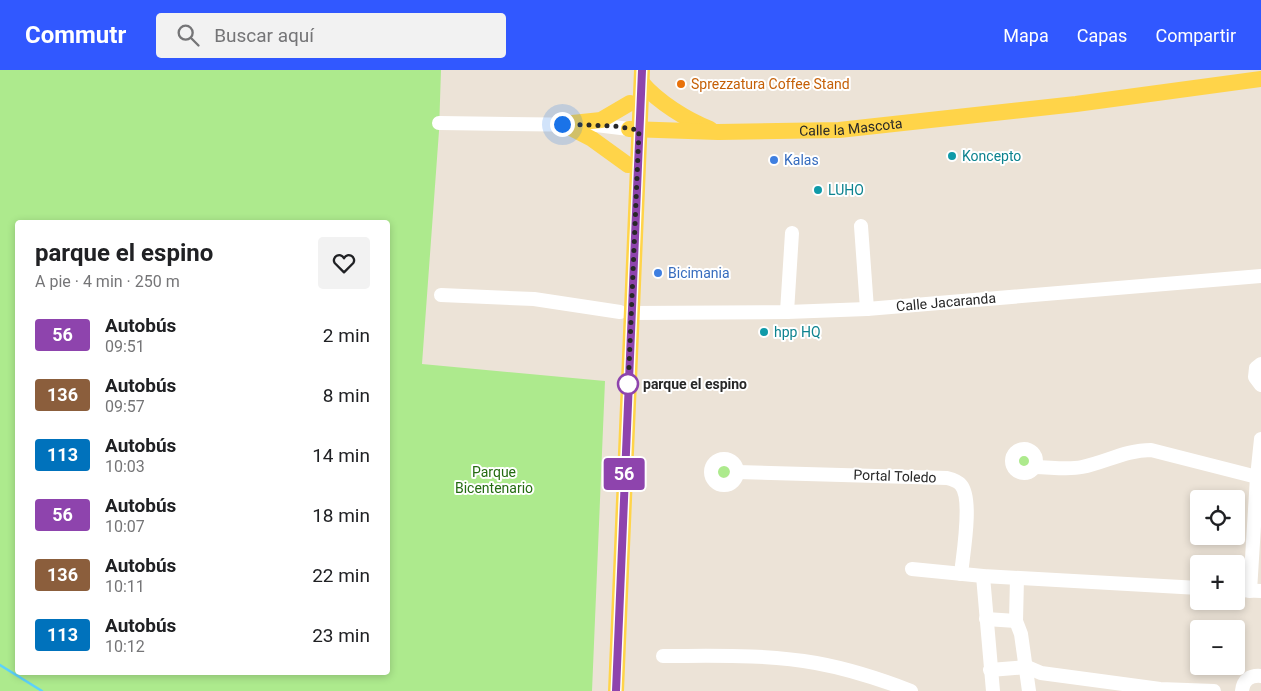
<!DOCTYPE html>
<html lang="es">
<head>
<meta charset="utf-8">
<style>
	:root { --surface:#fff; --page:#f2f2f2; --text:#202124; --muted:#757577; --accent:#3158ff }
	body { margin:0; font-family:Roboto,sans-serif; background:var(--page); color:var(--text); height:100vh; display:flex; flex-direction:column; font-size:19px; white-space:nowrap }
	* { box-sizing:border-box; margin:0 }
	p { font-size:16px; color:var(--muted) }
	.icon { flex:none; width:28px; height:28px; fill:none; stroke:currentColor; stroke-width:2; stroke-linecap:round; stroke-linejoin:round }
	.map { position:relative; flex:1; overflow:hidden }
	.side { position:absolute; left:15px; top:150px; width:375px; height:455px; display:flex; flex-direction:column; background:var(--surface); border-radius:5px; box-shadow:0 2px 8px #0003 }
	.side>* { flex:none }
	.badge { padding:0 10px; border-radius:4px; font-size:18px; line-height:32px }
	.buttons { position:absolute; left:1190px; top:420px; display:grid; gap:10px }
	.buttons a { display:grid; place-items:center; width:55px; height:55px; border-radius:5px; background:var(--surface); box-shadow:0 2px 8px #0003; font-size:25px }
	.you { position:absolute; width:25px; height:25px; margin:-12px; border:4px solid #fff; border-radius:50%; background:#1a73e8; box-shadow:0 0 0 8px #1a73e833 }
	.map>.badge { position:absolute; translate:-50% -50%; box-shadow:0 0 0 2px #fff }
	.round { display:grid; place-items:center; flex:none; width:52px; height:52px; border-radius:5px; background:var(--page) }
	.summary { display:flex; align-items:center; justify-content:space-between; height:85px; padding:0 20px }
	h1 { font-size:24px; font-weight:700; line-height:38px }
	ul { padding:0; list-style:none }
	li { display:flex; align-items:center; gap:15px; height:60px; padding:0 20px }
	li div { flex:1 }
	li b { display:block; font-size:19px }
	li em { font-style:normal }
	li .badge { min-width:55px; font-weight:700; text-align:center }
	header { display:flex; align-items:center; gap:30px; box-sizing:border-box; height:70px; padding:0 25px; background:var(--accent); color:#fff }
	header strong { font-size:24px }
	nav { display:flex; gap:28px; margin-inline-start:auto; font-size:18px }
	.search { width:350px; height:45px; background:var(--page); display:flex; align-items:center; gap:12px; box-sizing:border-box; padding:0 18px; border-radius:5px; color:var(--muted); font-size:19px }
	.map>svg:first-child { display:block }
</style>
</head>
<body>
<header>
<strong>Commutr</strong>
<div class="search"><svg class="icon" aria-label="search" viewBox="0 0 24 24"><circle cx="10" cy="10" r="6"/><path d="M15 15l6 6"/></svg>Buscar aquí</div>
<nav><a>Mapa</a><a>Capas</a><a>Compartir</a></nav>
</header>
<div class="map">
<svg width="1261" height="621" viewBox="0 0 1261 621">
	<rect width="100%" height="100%" fill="#ece3d7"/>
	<!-- green -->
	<g fill="#adea8d" fill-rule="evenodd">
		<path d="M0,0H441L439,61L422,294L605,311L592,621H0ZM18,152H388V602H18Z"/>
		<circle cx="1024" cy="391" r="7"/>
		<circle cx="723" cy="401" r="7"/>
	</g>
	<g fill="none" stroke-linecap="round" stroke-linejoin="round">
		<!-- stream -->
		<polyline stroke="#5dd2fb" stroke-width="2.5" points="0,595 42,621"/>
		<!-- minor -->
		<g stroke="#fff" stroke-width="14">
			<polyline points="439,53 596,55 629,59"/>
			<polyline points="861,156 867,239"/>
			<polyline points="441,225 534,229 620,242"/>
			<polyline points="787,242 792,163"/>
			<polyline points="631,243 787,242 867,239 1261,206"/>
			<polyline points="1261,294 1256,298 1255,307 1261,315"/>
			<circle cx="1024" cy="391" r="12"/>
			<circle cx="724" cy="402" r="13"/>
			<path d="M1035,397C1050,397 1068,400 1082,397C1106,392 1126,380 1151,380L1257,407"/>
			<path d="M737,402L947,408C951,409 958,411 961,415C973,429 963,484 961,504"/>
			<polyline points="912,499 983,506 1199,518"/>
			<polyline points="983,506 993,621"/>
			<polyline points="1017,508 1016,551 1021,564 1029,621"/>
			<polyline points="1236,520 1261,521"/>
			<polyline points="1250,521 1257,407 1261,369"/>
			<polyline points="986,549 1016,551"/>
			<path d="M663,586C714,586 766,584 816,593C849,599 880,609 911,621"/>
			<polyline points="990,600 1027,597 1041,603 1160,619 1214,621"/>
			<path d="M1242,621C1243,610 1250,605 1261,606"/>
		</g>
		<!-- major -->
		<g stroke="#ffd449" stroke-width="16">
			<path d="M642,13C658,32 687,50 710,59"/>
			<polyline points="563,54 592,69 628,95"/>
			<polyline points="563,54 601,50 630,33"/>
			<path id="s1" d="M629,59L718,62L839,60L1076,34L1261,9"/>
			<polyline points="616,621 642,0"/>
		</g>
	</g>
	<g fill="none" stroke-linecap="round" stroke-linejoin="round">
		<!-- line casing -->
		<g stroke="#fff" stroke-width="11">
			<polyline id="line" points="616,621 642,0"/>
		</g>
		<!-- line -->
		<use href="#line" stroke="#8e44ad" stroke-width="8"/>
		<!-- walk -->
		<polyline stroke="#282828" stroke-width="5" stroke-dasharray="0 9" points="562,54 614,56 639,60 628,321 628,314"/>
	</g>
	<!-- markers -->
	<circle fill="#e8710a" stroke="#fff" stroke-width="2" cx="681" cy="14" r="5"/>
	<g fill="#0f9aa8" stroke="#fff" stroke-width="2">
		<circle cx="952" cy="86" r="5"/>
		<circle cx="818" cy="120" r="5"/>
		<circle cx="764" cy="262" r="5"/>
	</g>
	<g fill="#3f7fe0" stroke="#fff" stroke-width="2">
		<circle cx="774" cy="90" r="5"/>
		<circle cx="658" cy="203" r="5"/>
	</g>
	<circle fill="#fff" stroke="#8e44ad" stroke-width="2.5" cx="628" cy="314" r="10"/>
	<g text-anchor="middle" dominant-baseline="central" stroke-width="4" stroke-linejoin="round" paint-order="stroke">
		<!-- food labels -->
		<g font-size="14" fill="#c56008" stroke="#fff" text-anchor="start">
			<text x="691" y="14">Sprezzatura Coffee Stand</text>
		</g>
		<!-- street labels -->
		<g font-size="14" fill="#282828" stroke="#fff">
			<text stroke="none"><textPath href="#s1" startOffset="222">Calle la Mascota</textPath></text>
			<text transform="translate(946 232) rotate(-5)">Calle Jacaranda</text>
			<text transform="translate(895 406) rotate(2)">Portal Toledo</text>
		</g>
		<!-- culture labels -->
		<g font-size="14" fill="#0d838f" stroke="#fff" text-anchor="start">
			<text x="962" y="86">Koncepto</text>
			<text x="828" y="120">LUHO</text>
			<text x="774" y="262">hpp HQ</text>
		</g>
		<!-- shop labels -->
		<g font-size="14" fill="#366cbe" stroke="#fff" text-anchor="start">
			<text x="784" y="90">Kalas</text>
			<text x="668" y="203">Bicimania</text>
		</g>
		<!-- stop labels -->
		<g font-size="14" font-weight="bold" fill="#282828" stroke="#fff" text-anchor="start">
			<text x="643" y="314">parque el espino</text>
		</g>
		<!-- park labels -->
		<g font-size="14" fill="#246b11" stroke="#fff">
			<text x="494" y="402">Parque<tspan x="494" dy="16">Bicentenario</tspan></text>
		</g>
	</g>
</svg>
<div class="buttons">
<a><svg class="icon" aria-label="locate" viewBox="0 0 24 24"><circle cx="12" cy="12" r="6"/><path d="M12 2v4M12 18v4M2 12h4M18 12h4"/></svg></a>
<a>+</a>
<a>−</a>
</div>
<div class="you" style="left:562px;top:54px"></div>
<b class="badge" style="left:624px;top:404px;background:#8e44ad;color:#fff">56</b>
<section class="side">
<div class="summary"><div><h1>parque el espino</h1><p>A pie · 4 min · 250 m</p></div><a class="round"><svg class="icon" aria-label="heart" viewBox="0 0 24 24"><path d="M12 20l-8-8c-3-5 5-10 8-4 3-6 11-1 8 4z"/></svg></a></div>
<ul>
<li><span class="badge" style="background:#8e44ad;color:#fff">56</span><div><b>Autobús</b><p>09:51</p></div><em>2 min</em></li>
<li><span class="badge" style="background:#8b5e3c;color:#fff">136</span><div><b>Autobús</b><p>09:57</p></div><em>8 min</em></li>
<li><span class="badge" style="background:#0072bc;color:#fff">113</span><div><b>Autobús</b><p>10:03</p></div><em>14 min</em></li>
<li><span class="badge" style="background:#8e44ad;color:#fff">56</span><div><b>Autobús</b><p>10:07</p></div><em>18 min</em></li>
<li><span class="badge" style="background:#8b5e3c;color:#fff">136</span><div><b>Autobús</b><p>10:11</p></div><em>22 min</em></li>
<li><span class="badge" style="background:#0072bc;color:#fff">113</span><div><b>Autobús</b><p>10:12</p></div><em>23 min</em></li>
</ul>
</section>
</div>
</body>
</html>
